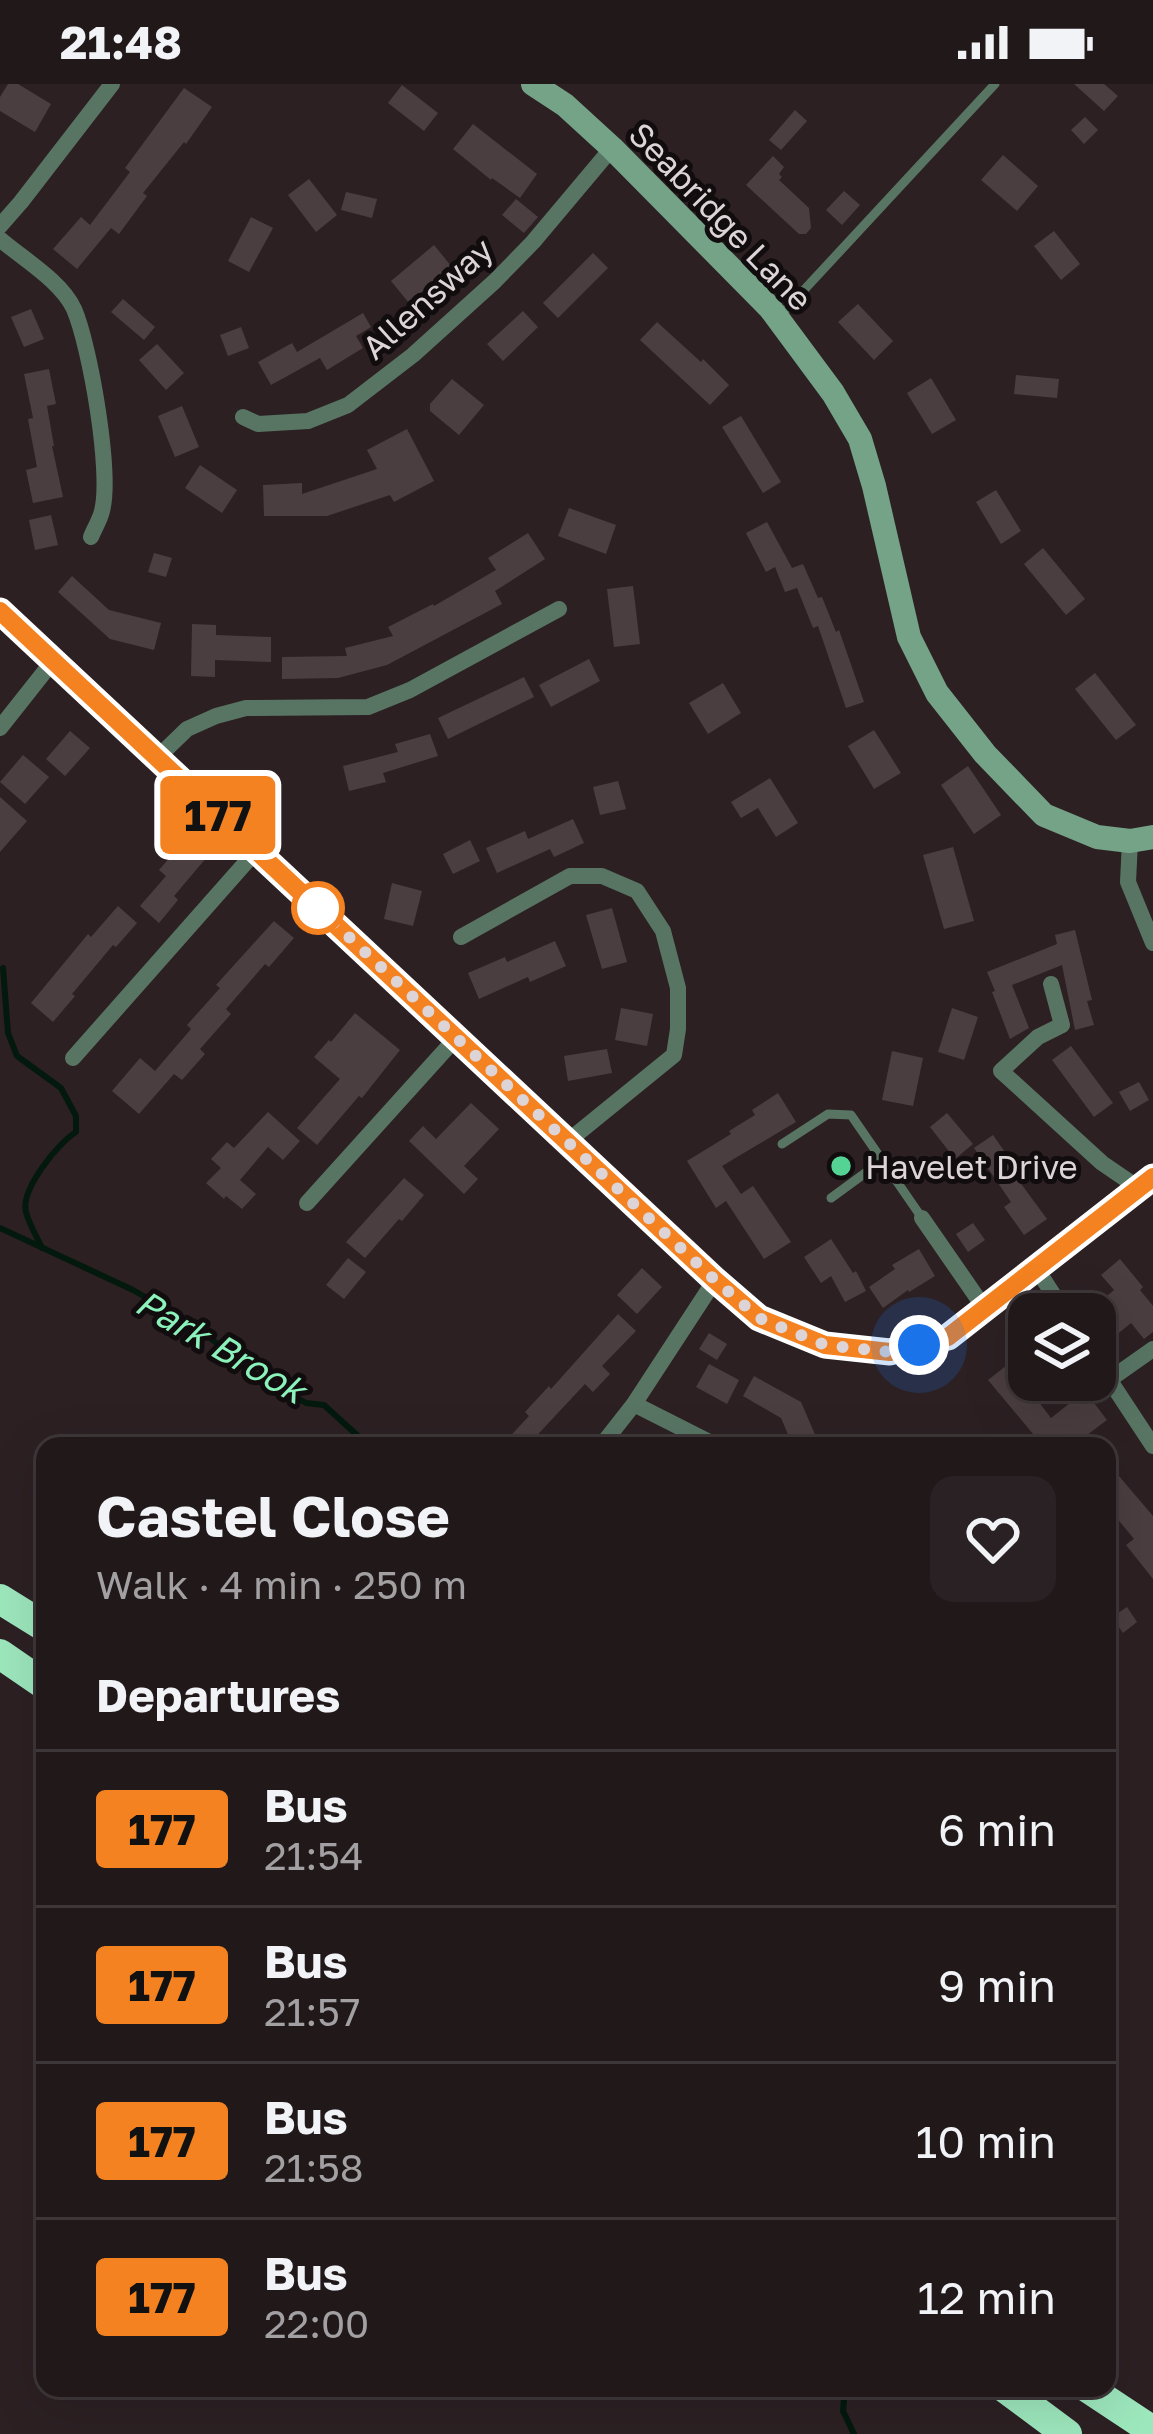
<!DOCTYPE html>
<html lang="en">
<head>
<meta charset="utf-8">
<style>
	:root { --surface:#21181a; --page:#292123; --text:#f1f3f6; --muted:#a2a0a2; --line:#3e3739 }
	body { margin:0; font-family:"Golos Text",sans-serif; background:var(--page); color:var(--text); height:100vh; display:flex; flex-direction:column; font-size:45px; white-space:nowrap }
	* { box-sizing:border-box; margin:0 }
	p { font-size:39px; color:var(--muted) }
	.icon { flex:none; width:66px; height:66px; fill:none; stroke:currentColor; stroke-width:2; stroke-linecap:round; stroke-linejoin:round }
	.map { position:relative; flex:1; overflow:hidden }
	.sheet { position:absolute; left:36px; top:1353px; width:1080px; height:960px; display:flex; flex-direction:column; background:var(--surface); border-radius:24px; box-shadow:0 12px 48px #0002,0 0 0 3px var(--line) }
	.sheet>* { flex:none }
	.badge { padding:0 24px; border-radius:9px; font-size:42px; line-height:78px }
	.buttons { position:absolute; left:1008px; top:1209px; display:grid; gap:24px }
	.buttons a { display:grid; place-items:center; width:108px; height:108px; border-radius:24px; background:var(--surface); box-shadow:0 12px 48px #0002,0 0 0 3px var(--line); font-size:60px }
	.you { position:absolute; width:60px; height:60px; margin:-30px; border:9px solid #fff; border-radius:50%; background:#1a73e8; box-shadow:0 0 0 18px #1a73e833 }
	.map>.badge { position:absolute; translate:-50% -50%; box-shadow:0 0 0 6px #fff }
	h2 { padding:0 60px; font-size:45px; line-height:108px }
	.round { display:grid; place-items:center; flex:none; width:126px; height:126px; border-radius:24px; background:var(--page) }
	.headline { display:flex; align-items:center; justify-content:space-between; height:204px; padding:0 60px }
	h1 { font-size:57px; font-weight:700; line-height:90px }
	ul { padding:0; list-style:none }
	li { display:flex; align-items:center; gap:36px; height:156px; padding:0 60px; border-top:3px solid var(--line) }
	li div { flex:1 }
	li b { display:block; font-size:45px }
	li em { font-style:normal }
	li .badge { min-width:132px; font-weight:700; text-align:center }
	.status { display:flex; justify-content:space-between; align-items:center; height:84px; padding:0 60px; background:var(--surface); direction:ltr }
	.status svg { height:33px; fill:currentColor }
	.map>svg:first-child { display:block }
</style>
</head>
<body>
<div class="status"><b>21:48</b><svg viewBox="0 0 49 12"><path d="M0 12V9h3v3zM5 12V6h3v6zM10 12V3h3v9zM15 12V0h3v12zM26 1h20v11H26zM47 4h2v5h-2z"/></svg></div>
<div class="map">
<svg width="1153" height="2350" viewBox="0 0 1153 2350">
	<rect width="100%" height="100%" fill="#2c2023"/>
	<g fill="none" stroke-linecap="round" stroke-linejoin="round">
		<!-- stream -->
		<g stroke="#03190e" stroke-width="6">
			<path d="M3,884L8,949L17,972L61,1004L76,1032V1048C58,1059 20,1106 26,1128C29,1140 37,1153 42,1164"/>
			<polyline points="0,1144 133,1206 194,1241 255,1290 306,1319 324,1321 369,1362"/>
			<polyline points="845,2304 843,2327 854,2350"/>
		</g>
	</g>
	<!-- building -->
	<g fill="#4b3e41">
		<polygon points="8,0 18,0 51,20 35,48 0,27 0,13"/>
		<polygon points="1074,0 1104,0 1118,12 1104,27"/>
		<polygon points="402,1 438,29 424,47 388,19"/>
		<polygon points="184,4 212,23 186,60 184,58 143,109 147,112 119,150 111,144 77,185 53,165 81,133 90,141 130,88 125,84"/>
		<polygon points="795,26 807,37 781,66 769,56"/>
		<polygon points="1085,33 1098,46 1084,60 1071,46"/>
		<polygon points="473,40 537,90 520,114 492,94 491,96 453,65"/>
		<polygon points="1003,71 1038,102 1017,127 981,96"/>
		<polygon points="773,72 784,83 779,90 782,93 779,96 809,124 811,144 806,150 799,150 746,101"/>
		<polygon points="309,95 337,131 316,148 288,111"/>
		<polygon points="844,107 860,121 842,141 826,126"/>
		<polygon points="346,108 377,115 372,134 341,126"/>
		<polygon points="516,115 538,133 524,149 502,131"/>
		<polygon points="251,133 273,144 249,188 228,177"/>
		<polygon points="1054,147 1080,180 1061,196 1034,162"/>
		<polygon points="434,161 452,183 409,219 391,197"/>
		<polygon points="593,169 608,184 558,234 543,219"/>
		<polygon points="123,215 155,243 144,256 111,228"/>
		<polygon points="858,220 893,257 874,276 838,238"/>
		<polygon points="31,225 44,255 24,263 11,233"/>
		<polygon points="523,227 538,243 503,277 487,260"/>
		<polygon points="363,229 371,243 356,252 363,264 327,286 320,274 271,301 258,278 292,259 297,268"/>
		<polygon points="657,238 701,278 703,275 729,301 710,321 640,256"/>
		<polygon points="241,243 249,264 228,272 220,251"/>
		<polygon points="157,260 184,289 166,306 139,276"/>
		<polygon points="49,285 56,320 47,322 54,362 52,362 63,413 33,419 26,386 37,383 28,335 33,334 24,290"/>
		<polygon points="1016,291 1059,295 1057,314 1014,310"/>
		<polygon points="931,294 956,336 932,350 907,309"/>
		<polygon points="452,295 484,321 459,351 430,327 430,320"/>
		<polygon points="182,322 199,363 175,373 158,332"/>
		<polygon points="741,332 781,398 763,409 722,343"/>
		<polygon points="407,345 434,397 394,418 390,411 327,432 264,432 263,401 302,399 302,410 377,385 367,366"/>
		<polygon points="200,381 237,406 222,429 185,404"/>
		<polygon points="996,406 1021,447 1001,460 976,418"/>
		<polygon points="569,424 616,441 606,470 558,452"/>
		<polygon points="51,431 58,461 35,466 29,436"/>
		<polygon points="767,438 792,484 803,480 818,514 822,513 836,548 839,546 864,618 846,624 818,542 813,544 797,504 785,508 775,483 766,488 746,449"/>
		<polygon points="528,449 545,475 495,507 502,520 387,581 338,594 282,595 282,573 347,572 345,564 393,552 388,543 433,520 434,522 496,486 488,474"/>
		<polygon points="1043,464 1085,515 1066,531 1024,480"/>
		<polygon points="154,469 172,474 166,493 148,488"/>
		<polygon points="72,492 109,526 161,539 154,566 110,555 58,508"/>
		<polygon points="633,502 640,560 614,563 607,505"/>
		<polygon points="192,540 216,541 216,551 271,553 271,578 215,576 215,593 191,592"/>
		<polygon points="589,575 600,597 551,623 539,601"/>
		<polygon points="1095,589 1136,641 1116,656 1075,605"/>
		<polygon points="524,593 534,613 448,655 438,634"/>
		<polygon points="723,599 741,629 708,650 689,619"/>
		<polygon points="874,646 901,689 874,705 848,662"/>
		<polygon points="70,647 90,664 65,692 46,675"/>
		<polygon points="430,650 438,672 383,689 386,698 349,707 343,682 398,668 395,660"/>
		<polygon points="23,671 49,693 25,720 0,698"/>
		<polygon points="968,682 1001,731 974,750 941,701"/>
		<polygon points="770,694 798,739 776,753 758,724 741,734 731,718"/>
		<polygon points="618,697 626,725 600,731 593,703"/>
		<polygon points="0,713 27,737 0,768"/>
		<polygon points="573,735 584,759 554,773 550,765 497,789 486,764 525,747 528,755"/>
		<polygon points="186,755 207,773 174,812 178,816 159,839 140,822 166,792 159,786"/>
		<polygon points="470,756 480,777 453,790 443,770"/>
		<polygon points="953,763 974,837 944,845 923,771"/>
		<polygon points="392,799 422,807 413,842 384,835"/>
		<polygon points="118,822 137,839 116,863 113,861 72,910 75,912 53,938 31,919 88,850 91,853"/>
		<polygon points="612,824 627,878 602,885 586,831"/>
		<polygon points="274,837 294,854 269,883 265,880 226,925 231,930 200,965 205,970 182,996 174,990 139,1030 112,1007 140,974 155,987 191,945 187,941 220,904 216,901"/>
		<polygon points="1075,846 1092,916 1087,917 1094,941 1075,946 1062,881 1012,901 1029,944 1010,955 992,908 995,907 987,888 1057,860 1055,851"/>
		<polygon points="555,857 566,882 530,898 528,893 479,915 468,889 505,873 507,878"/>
		<polygon points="621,924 653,930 647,962 615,956"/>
		<polygon points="952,924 978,933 964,976 938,968"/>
		<polygon points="355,929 400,966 362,1014 359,1012 317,1061 297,1044 340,995 314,973 329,956 331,958"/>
		<polygon points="1071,962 1113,1019 1094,1033 1052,976"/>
		<polygon points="607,965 612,989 568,997 564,972"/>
		<polygon points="892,967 923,974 913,1022 882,1016"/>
		<polygon points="1139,998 1149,1016 1130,1027 1119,1008"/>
		<polygon points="778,1009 796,1038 722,1082 741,1110 753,1102 791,1158 764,1175 726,1117 716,1124 687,1077 731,1050 729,1047 755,1031 752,1026"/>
		<polygon points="471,1019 499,1045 464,1082 478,1095 464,1110 409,1057 423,1042 436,1055"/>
		<polygon points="268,1028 300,1057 283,1076 268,1063 240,1096 256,1110 242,1125 226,1112 224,1115 206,1099 221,1084 211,1075 227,1058 234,1064"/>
		<polygon points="947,1029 973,1060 955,1075 930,1043"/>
		<polygon points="993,1051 1023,1094 1019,1097 1047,1135 1024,1151 1004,1123 1011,1118 974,1064"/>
		<polygon points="404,1094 424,1111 402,1137 399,1135 365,1174 346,1158"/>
		<polygon points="973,1139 985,1156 968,1168 956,1150"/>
		<polygon points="831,1155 853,1189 856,1187 866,1207 845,1218 831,1192 821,1199 804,1173"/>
		<polygon points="919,1165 935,1192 909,1208 908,1206 883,1224 869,1203 895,1185 892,1181"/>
		<polygon points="348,1174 366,1188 344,1215 326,1201"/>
		<polygon points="1120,1175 1143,1203 1140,1206 1153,1222 1153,1248 1144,1255 1131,1239 1109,1257 1095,1240 1095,1222 1114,1206 1101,1191"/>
		<polygon points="642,1184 662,1203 637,1230 617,1211"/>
		<polygon points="618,1230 636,1247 602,1282 610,1290 593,1308 585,1300 527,1362 501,1362 529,1332 525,1328 549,1302 551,1305"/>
		<polygon points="709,1249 727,1260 717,1276 699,1265"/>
		<polygon points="1029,1264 1029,1305 1051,1334 1085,1307 1107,1336 1087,1351 1095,1362 1043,1362 988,1296"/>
		<polygon points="709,1280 739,1296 727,1320 696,1303"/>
		<polygon points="754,1292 801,1318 820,1362 793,1362 781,1334 743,1312"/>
		<polygon points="1107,1378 1153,1432 1153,1495 1126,1461 1134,1455 1107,1422"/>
		<polygon points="1127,1523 1137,1538 1123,1549 1112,1533"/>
	</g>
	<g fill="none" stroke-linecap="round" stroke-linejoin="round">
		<!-- lane -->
		<g stroke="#587564" stroke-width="9">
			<polyline points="778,234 995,0"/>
			<polyline points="782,1060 828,1030 851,1031 922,1134"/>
			<polyline points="831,1114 883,1076"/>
		</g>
		<!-- street -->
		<g stroke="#587564" stroke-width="16">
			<polyline points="0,142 21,118 112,0"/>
			<path d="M0,155C23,175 61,197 74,225C90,262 112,389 102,427C100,436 94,445 91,453"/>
			<polyline points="243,333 258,340 308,337 348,321 413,271 495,197 533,158 612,64"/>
			<polyline points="0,527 715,1196 759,1233 825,1261 890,1268 948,1253 1153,1093"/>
			<polyline points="0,644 53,577"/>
			<polyline points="157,674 187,645 216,632 246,624 368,623 410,606 559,525"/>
			<polyline points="1130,757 1128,798 1153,859"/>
			<polyline points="461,853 570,792 602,792 637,807 663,847 678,904 678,945 674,971 567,1058"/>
			<polyline points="1051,900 1062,941 1038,953 1001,987 1102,1079 1140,1105"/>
			<polyline points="73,974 256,767"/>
			<polyline points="307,1119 456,954"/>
			<polyline points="922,1134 985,1225"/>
			<polyline points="1036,1184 1066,1230"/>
			<polyline points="1095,1274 1153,1362"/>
			<polyline points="1109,1296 1153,1265"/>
			<polyline points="634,1320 717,1362"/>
			<polyline points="601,1362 634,1320 715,1196"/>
		</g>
		<!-- secondary -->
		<polyline stroke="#74a388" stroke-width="24" points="533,0 565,21 612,64 770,224 833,309 860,355 874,402 909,553 937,609 985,670 1044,731 1097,753 1130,757 1153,753"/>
		<!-- highway -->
		<g stroke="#9de7bd" stroke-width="30">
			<polyline points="0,1515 45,1543"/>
			<polyline points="0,1570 45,1601"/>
			<polyline points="1005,2304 1067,2350"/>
			<polyline points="1088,2304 1153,2347"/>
		</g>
	</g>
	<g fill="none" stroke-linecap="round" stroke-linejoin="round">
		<!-- line casing -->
		<g stroke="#fff" stroke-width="27">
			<polyline id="line" points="0,527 715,1196 759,1234 825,1261 890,1268 948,1253 1153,1093"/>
		</g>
		<!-- line -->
		<use href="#line" stroke="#f58220" stroke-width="18"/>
		<!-- walk -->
		<polyline stroke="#dcd4d6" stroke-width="12" stroke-dasharray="0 21.6" points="318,824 715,1196 759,1234 825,1261 890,1268 919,1261"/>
	</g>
	<!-- markers -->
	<circle fill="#fff" stroke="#f58220" stroke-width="6" cx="318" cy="824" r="24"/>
	<circle fill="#54d395" stroke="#110c0d" stroke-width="4.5" cx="841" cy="1082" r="12"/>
	<g text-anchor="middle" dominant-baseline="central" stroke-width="10" stroke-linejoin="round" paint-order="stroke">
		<!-- street labels -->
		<g font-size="33" fill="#dcd4d6" stroke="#110c0d">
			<text transform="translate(721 132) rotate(46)">Seabridge Lane</text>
			<text transform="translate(427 214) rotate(-42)">Allensway</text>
		</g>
		<!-- poi labels -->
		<g font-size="33" fill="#dcd4d6" stroke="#110c0d" text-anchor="start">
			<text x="865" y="1082">Havelet Drive</text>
		</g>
		<!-- water labels -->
		<g font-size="36" font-style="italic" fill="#8cf2bb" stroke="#110c0d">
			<text transform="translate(221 1262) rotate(30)">Park Brook</text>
		</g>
	</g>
</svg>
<div class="buttons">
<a><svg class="icon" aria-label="layers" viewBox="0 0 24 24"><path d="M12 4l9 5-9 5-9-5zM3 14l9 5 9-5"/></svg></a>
</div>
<div class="you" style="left:919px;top:1261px"></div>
<b class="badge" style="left:218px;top:731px;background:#f58220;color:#111">177</b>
<section class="sheet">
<div class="headline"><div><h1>Castel Close</h1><p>Walk · 4 min · 250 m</p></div><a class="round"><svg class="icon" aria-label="heart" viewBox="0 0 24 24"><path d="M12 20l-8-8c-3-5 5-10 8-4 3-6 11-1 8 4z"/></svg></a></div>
<h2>Departures</h2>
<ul>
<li><span class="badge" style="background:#f58220;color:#111">177</span><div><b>Bus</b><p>21:54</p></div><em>6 min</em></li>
<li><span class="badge" style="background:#f58220;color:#111">177</span><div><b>Bus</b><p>21:57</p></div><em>9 min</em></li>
<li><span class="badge" style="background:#f58220;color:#111">177</span><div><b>Bus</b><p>21:58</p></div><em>10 min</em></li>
<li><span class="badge" style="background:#f58220;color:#111">177</span><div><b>Bus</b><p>22:00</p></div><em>12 min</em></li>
</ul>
</section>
</div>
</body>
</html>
